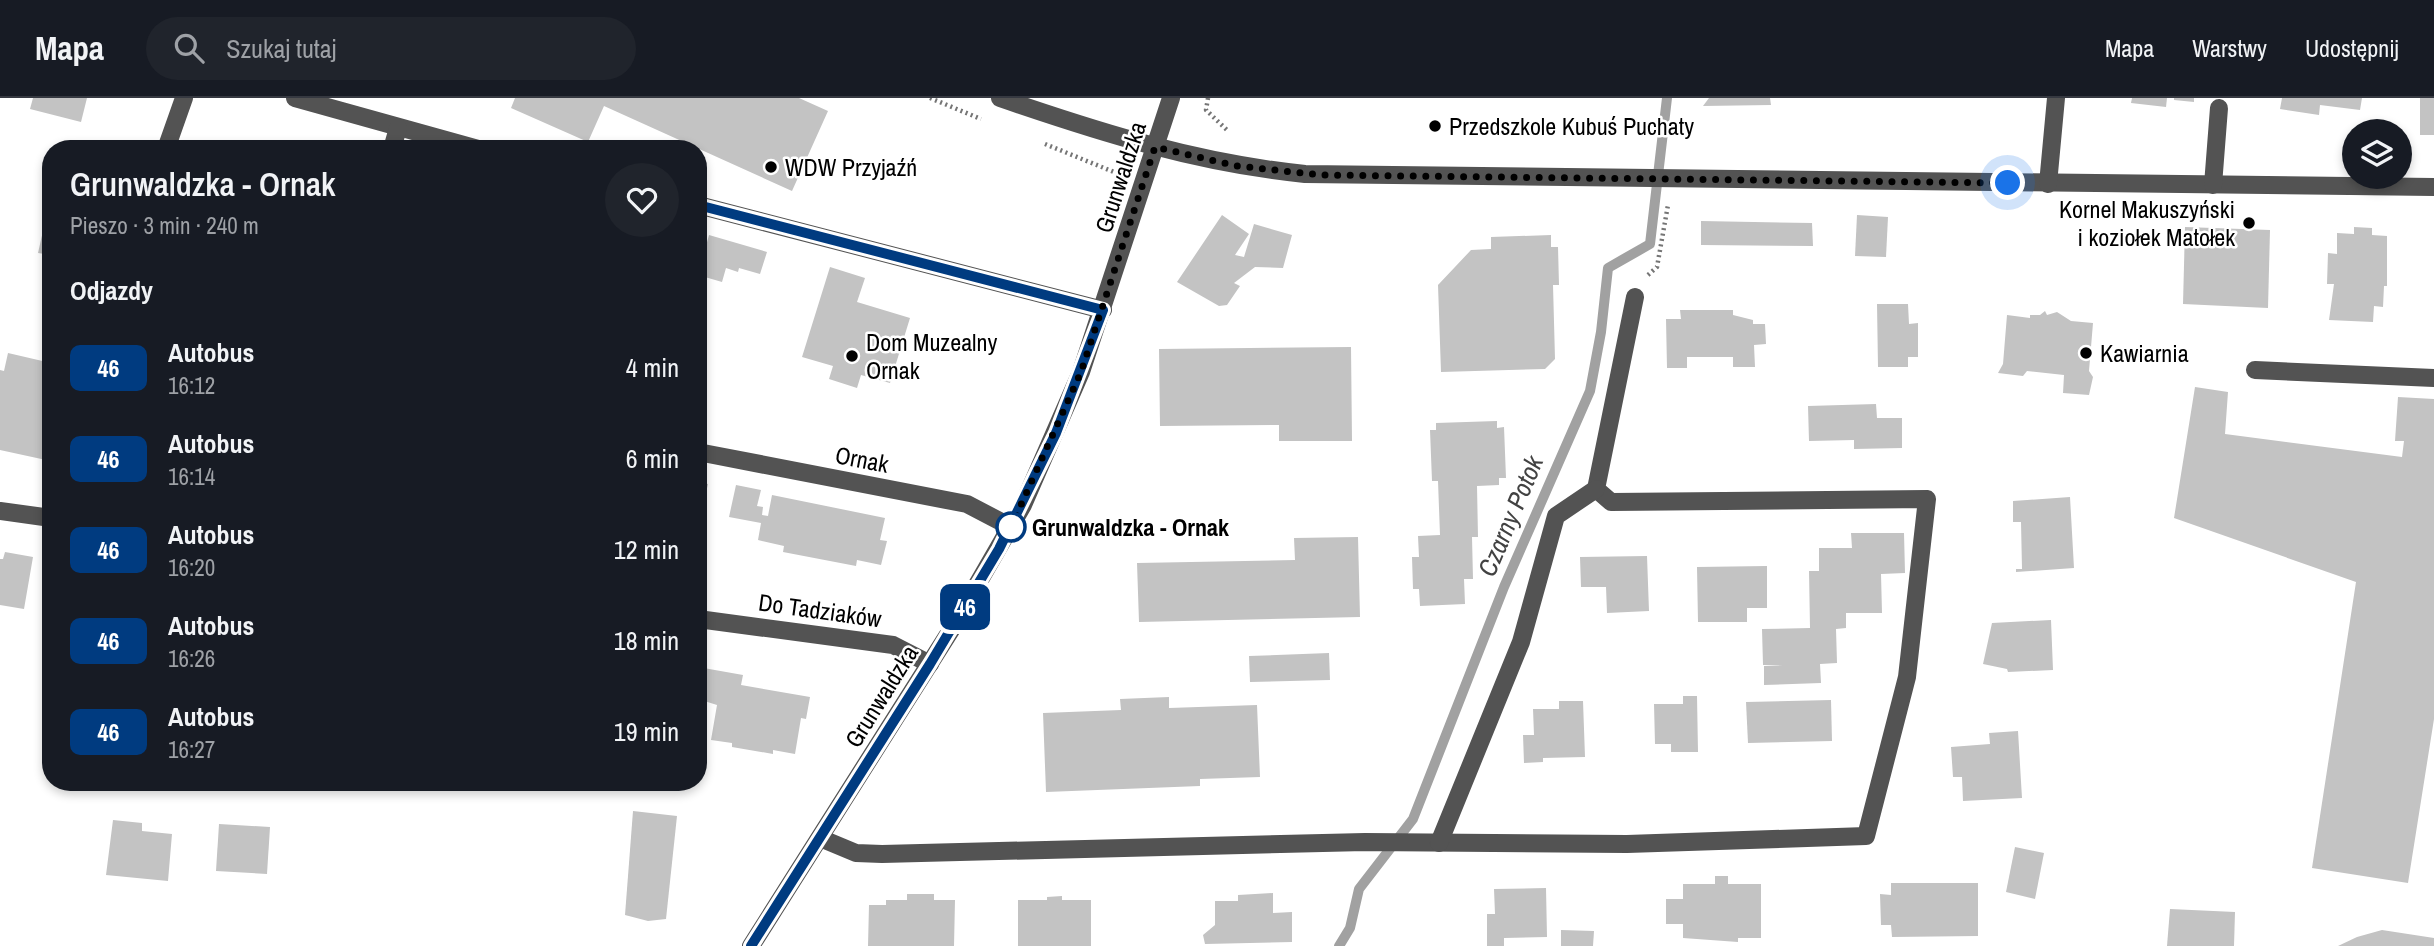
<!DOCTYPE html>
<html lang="pl">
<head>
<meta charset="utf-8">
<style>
	:root { --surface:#171b24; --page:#20242c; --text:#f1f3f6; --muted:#9ea1a6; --line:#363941 }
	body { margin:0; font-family:"Archivo Narrow",sans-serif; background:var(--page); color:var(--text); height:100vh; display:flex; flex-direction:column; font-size:26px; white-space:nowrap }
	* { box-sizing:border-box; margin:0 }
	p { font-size:23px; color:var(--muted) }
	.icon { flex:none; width:38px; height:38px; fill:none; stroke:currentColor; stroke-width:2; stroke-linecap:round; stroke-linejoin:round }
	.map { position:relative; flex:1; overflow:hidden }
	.sheet { position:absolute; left:42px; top:42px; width:665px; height:651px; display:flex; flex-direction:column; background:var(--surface); border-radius:28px; box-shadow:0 4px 10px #0003 }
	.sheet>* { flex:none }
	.badge { padding:0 14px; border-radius:10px; font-size:24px; line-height:46px }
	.tools { position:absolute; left:2342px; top:21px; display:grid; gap:14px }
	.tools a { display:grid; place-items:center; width:70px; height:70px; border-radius:50%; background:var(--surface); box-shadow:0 4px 10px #0003; font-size:35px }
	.you { position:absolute; width:35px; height:35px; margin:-18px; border:5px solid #fff; border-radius:50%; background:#1a73e8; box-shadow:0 0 0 10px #1a73e833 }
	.map>.badge { position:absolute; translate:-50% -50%; box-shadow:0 0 0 4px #fff }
	h2 { padding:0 28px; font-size:26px; line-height:63px }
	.round { display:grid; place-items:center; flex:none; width:74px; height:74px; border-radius:37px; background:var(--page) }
	.head { display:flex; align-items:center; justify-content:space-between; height:119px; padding:0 28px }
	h1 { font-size:33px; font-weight:600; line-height:52px }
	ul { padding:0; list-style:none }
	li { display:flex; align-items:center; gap:21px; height:91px; padding:0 28px }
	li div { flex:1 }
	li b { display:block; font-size:26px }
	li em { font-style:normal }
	li .badge { min-width:77px; font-weight:700; text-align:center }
	header { display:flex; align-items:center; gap:42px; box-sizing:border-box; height:98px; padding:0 35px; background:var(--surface); border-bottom:2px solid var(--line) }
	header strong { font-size:33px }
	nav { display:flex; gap:38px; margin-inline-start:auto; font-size:24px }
	.search { width:490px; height:63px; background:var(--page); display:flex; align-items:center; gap:18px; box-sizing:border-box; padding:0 24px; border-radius:38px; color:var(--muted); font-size:26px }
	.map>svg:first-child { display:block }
</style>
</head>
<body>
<header>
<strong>Mapa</strong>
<div class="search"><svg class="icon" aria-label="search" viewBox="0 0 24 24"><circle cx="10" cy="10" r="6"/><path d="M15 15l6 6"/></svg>Szukaj tutaj</div>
<nav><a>Mapa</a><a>Warstwy</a><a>Udostępnij</a></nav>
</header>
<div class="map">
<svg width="2434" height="848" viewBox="0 0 2434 848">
	<rect width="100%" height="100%" fill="#fff"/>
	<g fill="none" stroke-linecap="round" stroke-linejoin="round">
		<!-- stream -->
		<polyline stroke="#a1a1a1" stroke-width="10" points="1339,848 1350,830 1359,791 1413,721 1504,489 1590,293 1601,234 1608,170 1650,146 1667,0"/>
	</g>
	<!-- building -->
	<g fill="#c3c3c3">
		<polygon points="33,0 87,0 81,24 30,11"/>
		<polygon points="515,0 799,0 828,13 792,93 604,8 588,44 511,10"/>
		<polygon points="1709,0 1770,0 1771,7 1703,8"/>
		<polygon points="2132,0 2167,0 2166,9 2131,5"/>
		<polygon points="2174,0 2194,0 2194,4 2174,2"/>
		<polygon points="2282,0 2362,0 2360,12 2320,7 2319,17 2280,11"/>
		<rect x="2420" y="0" width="14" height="37"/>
		<polygon points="50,102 51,102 51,157 38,155"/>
		<polygon points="1222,117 1249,136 1235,157 1244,159 1254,126 1292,137 1283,170 1255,169 1234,185 1240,188 1227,207 1219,208 1177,184"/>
		<polygon points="1857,117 1888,119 1886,159 1855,158"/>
		<polygon points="1701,123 1812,125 1813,148 1701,147"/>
		<polygon points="2185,129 2270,132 2268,210 2183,206"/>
		<polygon points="2354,129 2372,130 2372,137 2387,138 2387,188 2384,188 2383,209 2374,208 2373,224 2329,222 2334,186 2327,186 2328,155 2337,156 2337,135 2354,136"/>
		<polygon points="709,137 767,154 760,176 739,170 738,174 726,170 722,184 698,177"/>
		<polygon points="1551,137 1551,149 1558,149 1559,187 1553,187 1555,261 1545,271 1441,274 1438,187 1471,152 1491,151 1491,139"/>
		<polygon points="830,169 865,180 857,204 910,220 890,285 861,277 857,290 829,281 833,268 802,259"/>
		<polygon points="1877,206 1908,206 1909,226 1918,225 1918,259 1908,259 1908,269 1878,269"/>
		<polygon points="1680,212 1733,212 1733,217 1753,222 1753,226 1765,226 1766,246 1754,247 1755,269 1733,269 1733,259 1687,259 1687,270 1667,270 1666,221 1681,221"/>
		<polygon points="2045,213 2047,217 2057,214 2071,223 2093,225 2089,273 2093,279 2089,297 2063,295 2064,277 2027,273 2023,278 1998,275 2003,266 2007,217 2030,220 2030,217 2040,217"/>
		<polygon points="1351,249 1352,343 1279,343 1279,327 1160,328 1159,251"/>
		<polygon points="8,255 51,265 51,346 46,362 0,352 0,272 4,273"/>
		<polygon points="2195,289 2228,294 2225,336 2402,359 2404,343 2395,343 2398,299 2434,301 2434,621 2408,785 2312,770 2356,484 2174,420"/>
		<polygon points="1876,306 1877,320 1902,320 1902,350 1854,351 1854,342 1809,343 1808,308"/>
		<polygon points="1497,323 1497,330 1504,329 1506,380 1499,380 1499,387 1477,388 1478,439 1472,439 1473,481 1464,481 1465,506 1420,508 1419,491 1413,491 1412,459 1419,459 1418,438 1440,437 1438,383 1432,383 1430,332 1436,332 1436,325"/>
		<polygon points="698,384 708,386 699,425 698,425"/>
		<polygon points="736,387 761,392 757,408 763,409 762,417 768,418 772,397 885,420 880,442 887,443 881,467 857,462 856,468 783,454 784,448 758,442 761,425 729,419"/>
		<polygon points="2070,399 2074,470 2016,474 2016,471 2022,471 2021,424 2013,424 2013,403"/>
		<polygon points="1851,435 1904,435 1905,475 1881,476 1882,515 1846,515 1846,530 1836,531 1837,565 1820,566 1821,585 1764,587 1764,568 1783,567 1763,567 1762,531 1810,530 1809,473 1819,473 1819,450 1852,450"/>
		<polygon points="1358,439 1360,519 1139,524 1137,465 1295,462 1294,440"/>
		<polygon points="5,454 33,459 24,511 0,507 0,461 3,461"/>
		<polygon points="1647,458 1649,513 1607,515 1606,489 1581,489 1580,459"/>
		<polygon points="1767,468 1767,510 1747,510 1747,524 1698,524 1697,469"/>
		<polygon points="2051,522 2053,572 2008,574 2007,571 1983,566 1992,525"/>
		<polygon points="1329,555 1330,582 1250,584 1249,558"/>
		<polygon points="698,569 743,577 741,587 810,599 806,621 801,620 795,656 773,652 773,656 732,649 732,645 711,642 717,607 698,601"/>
		<polygon points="1683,598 1697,598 1698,654 1671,654 1671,646 1655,646 1654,606 1683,606"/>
		<polygon points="1169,599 1169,610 1257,607 1260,679 1200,681 1200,688 1046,694 1043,615 1121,612 1120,601"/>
		<polygon points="1831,602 1832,643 1748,645 1746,604"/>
		<polygon points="1559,603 1583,603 1585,659 1543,660 1543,664 1524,665 1523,637 1534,637 1533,611 1559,611"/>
		<polygon points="2018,633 2022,700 1963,703 1962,679 1953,679 1951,649 1990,646 1989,635"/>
		<polygon points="633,713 677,718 666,821 648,823 625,817"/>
		<polygon points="113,722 142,725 142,733 172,736 168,783 106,777"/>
		<polygon points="219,726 270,729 267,776 216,773"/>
		<polygon points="2015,749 2044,755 2035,801 2006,794"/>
		<polygon points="1715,778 1728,778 1728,786 1761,786 1761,840 1738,840 1738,844 1683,840 1683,826 1666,826 1666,801 1683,801 1683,786 1715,786"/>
		<polygon points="1891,785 1978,785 1978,838 1892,839 1891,827 1881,827 1880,796 1891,797"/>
		<polygon points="1546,790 1547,839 1504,840 1504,848 1487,848 1487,816 1495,816 1494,791"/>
		<polygon points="1273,795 1273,815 1292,814 1292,844 1205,846 1203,837 1215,827 1215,803 1238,803 1238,797"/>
		<polygon points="907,796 934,796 934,802 955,802 954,848 868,848 869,807 886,807 886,802 907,802"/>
		<polygon points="1062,798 1062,802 1091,802 1091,848 1018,848 1018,802 1047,802 1047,799"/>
		<polygon points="2170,811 2235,814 2234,848 2167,848"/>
		<polygon points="1561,832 1594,833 1593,848 1561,848"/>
		<polygon points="2382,832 2434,840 2434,848 2338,848 2357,839"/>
	</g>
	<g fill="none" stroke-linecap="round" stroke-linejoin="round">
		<!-- path -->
		<g stroke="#757575" stroke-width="4.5" stroke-dasharray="2 3.5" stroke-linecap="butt">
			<polyline points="930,0 981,21"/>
			<polyline points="1208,0 1206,12 1227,32"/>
			<polyline points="1045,46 1114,74"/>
			<polyline points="1648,177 1657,169 1668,107"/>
		</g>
		<!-- minor -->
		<g stroke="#535353" stroke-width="18">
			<polyline points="295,0 478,51"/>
			<path d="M1000,0C1102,35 1197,65 1305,76L2434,89"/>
			<polyline points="166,51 184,0"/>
			<polyline points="392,51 398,30"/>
			<polyline points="2048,86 2056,0"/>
			<polyline points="2213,87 2219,10"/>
			<polyline points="698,107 1103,212"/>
			<polyline points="2255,272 2434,280"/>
			<polyline points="698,354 967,406 1011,429"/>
			<polyline points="0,413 51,420"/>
			<polyline points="698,521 893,547 930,566"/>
			<polyline points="820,740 856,755 882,756 1365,744 1627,746 1866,738 1907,579 1927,401 1611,404 1596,391 1635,199"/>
			<polyline points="1439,745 1521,544 1556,418 1596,391"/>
			<polyline points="751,848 951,532 1023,407 1081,274 1171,0"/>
		</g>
	</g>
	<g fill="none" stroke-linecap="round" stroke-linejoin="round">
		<!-- line casing -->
		<g stroke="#fff" stroke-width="16">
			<polyline id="line" points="698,107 1103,212 1056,335 999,451 930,566 751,848"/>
		</g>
		<!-- line -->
		<use href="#line" stroke="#003b80" stroke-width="10"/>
		<!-- walk -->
		<polyline stroke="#000" stroke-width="7" stroke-dasharray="0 12.6" points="1011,429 1081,274 1155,49 1237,68 1321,77 2008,85"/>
	</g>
	<!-- markers -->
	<g fill="#000" stroke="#fff" stroke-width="2.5">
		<circle cx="1435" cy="28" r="7"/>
		<circle cx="771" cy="69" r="7"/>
		<circle cx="2249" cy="125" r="7"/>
		<circle cx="2086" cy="255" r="7"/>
		<circle cx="852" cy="258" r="7"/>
	</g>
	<circle fill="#fff" stroke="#003b80" stroke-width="3.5" cx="1011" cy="429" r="14"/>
	<g text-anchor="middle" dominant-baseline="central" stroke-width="5" stroke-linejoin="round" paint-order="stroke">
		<!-- poi labels -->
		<g font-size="24" fill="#000" stroke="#fff" text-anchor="start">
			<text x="1449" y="28">Przedszkole Kubuś Puchaty</text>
			<text x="785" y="69">WDW Przyjaźń</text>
			<text x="2235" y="111" text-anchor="end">Kornel Makuszyński<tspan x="2235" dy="28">i koziołek Matołek</tspan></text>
			<text x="866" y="244">Dom Muzealny<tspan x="866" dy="28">Ornak</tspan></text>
			<text x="2100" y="255">Kawiarnia</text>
		</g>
		<!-- street labels -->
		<g font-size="24" fill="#000" stroke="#fff">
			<text transform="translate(1120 79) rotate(-72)">Grunwaldzka</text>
			<text transform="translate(862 361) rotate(11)">Ornak</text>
			<text transform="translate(820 512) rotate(8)">Do Tadziaków</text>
			<text transform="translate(881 598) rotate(-58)">Grunwaldzka</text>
		</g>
		<!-- stop labels -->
		<g font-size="24" font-weight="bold" fill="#000" stroke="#fff" text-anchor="start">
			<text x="1032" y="429">Grunwaldzka - Ornak</text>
		</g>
		<!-- water labels -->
		<g font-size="26" font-style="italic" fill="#424242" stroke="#fff">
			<text transform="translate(1510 418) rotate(-67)">Czarny Potok</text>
		</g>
	</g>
</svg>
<div class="tools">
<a><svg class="icon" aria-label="layers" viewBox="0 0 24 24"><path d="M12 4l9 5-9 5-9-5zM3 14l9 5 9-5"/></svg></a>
</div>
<div class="you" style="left:2008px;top:85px"></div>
<b class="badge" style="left:965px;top:509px;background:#003b80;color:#fff">46</b>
<section class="sheet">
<div class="head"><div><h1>Grunwaldzka - Ornak</h1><p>Pieszo · 3 min · 240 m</p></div><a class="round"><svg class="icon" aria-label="heart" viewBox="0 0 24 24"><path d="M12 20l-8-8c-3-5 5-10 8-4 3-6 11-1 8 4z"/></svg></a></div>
<h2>Odjazdy</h2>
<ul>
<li><span class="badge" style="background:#003b80;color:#fff">46</span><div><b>Autobus</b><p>16:12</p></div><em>4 min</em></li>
<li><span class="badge" style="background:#003b80;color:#fff">46</span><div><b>Autobus</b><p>16:14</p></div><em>6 min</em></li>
<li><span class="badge" style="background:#003b80;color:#fff">46</span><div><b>Autobus</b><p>16:20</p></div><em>12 min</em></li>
<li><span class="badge" style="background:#003b80;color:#fff">46</span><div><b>Autobus</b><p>16:26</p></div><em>18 min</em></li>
<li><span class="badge" style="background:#003b80;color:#fff">46</span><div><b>Autobus</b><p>16:27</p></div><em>19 min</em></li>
</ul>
</section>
</div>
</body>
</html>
